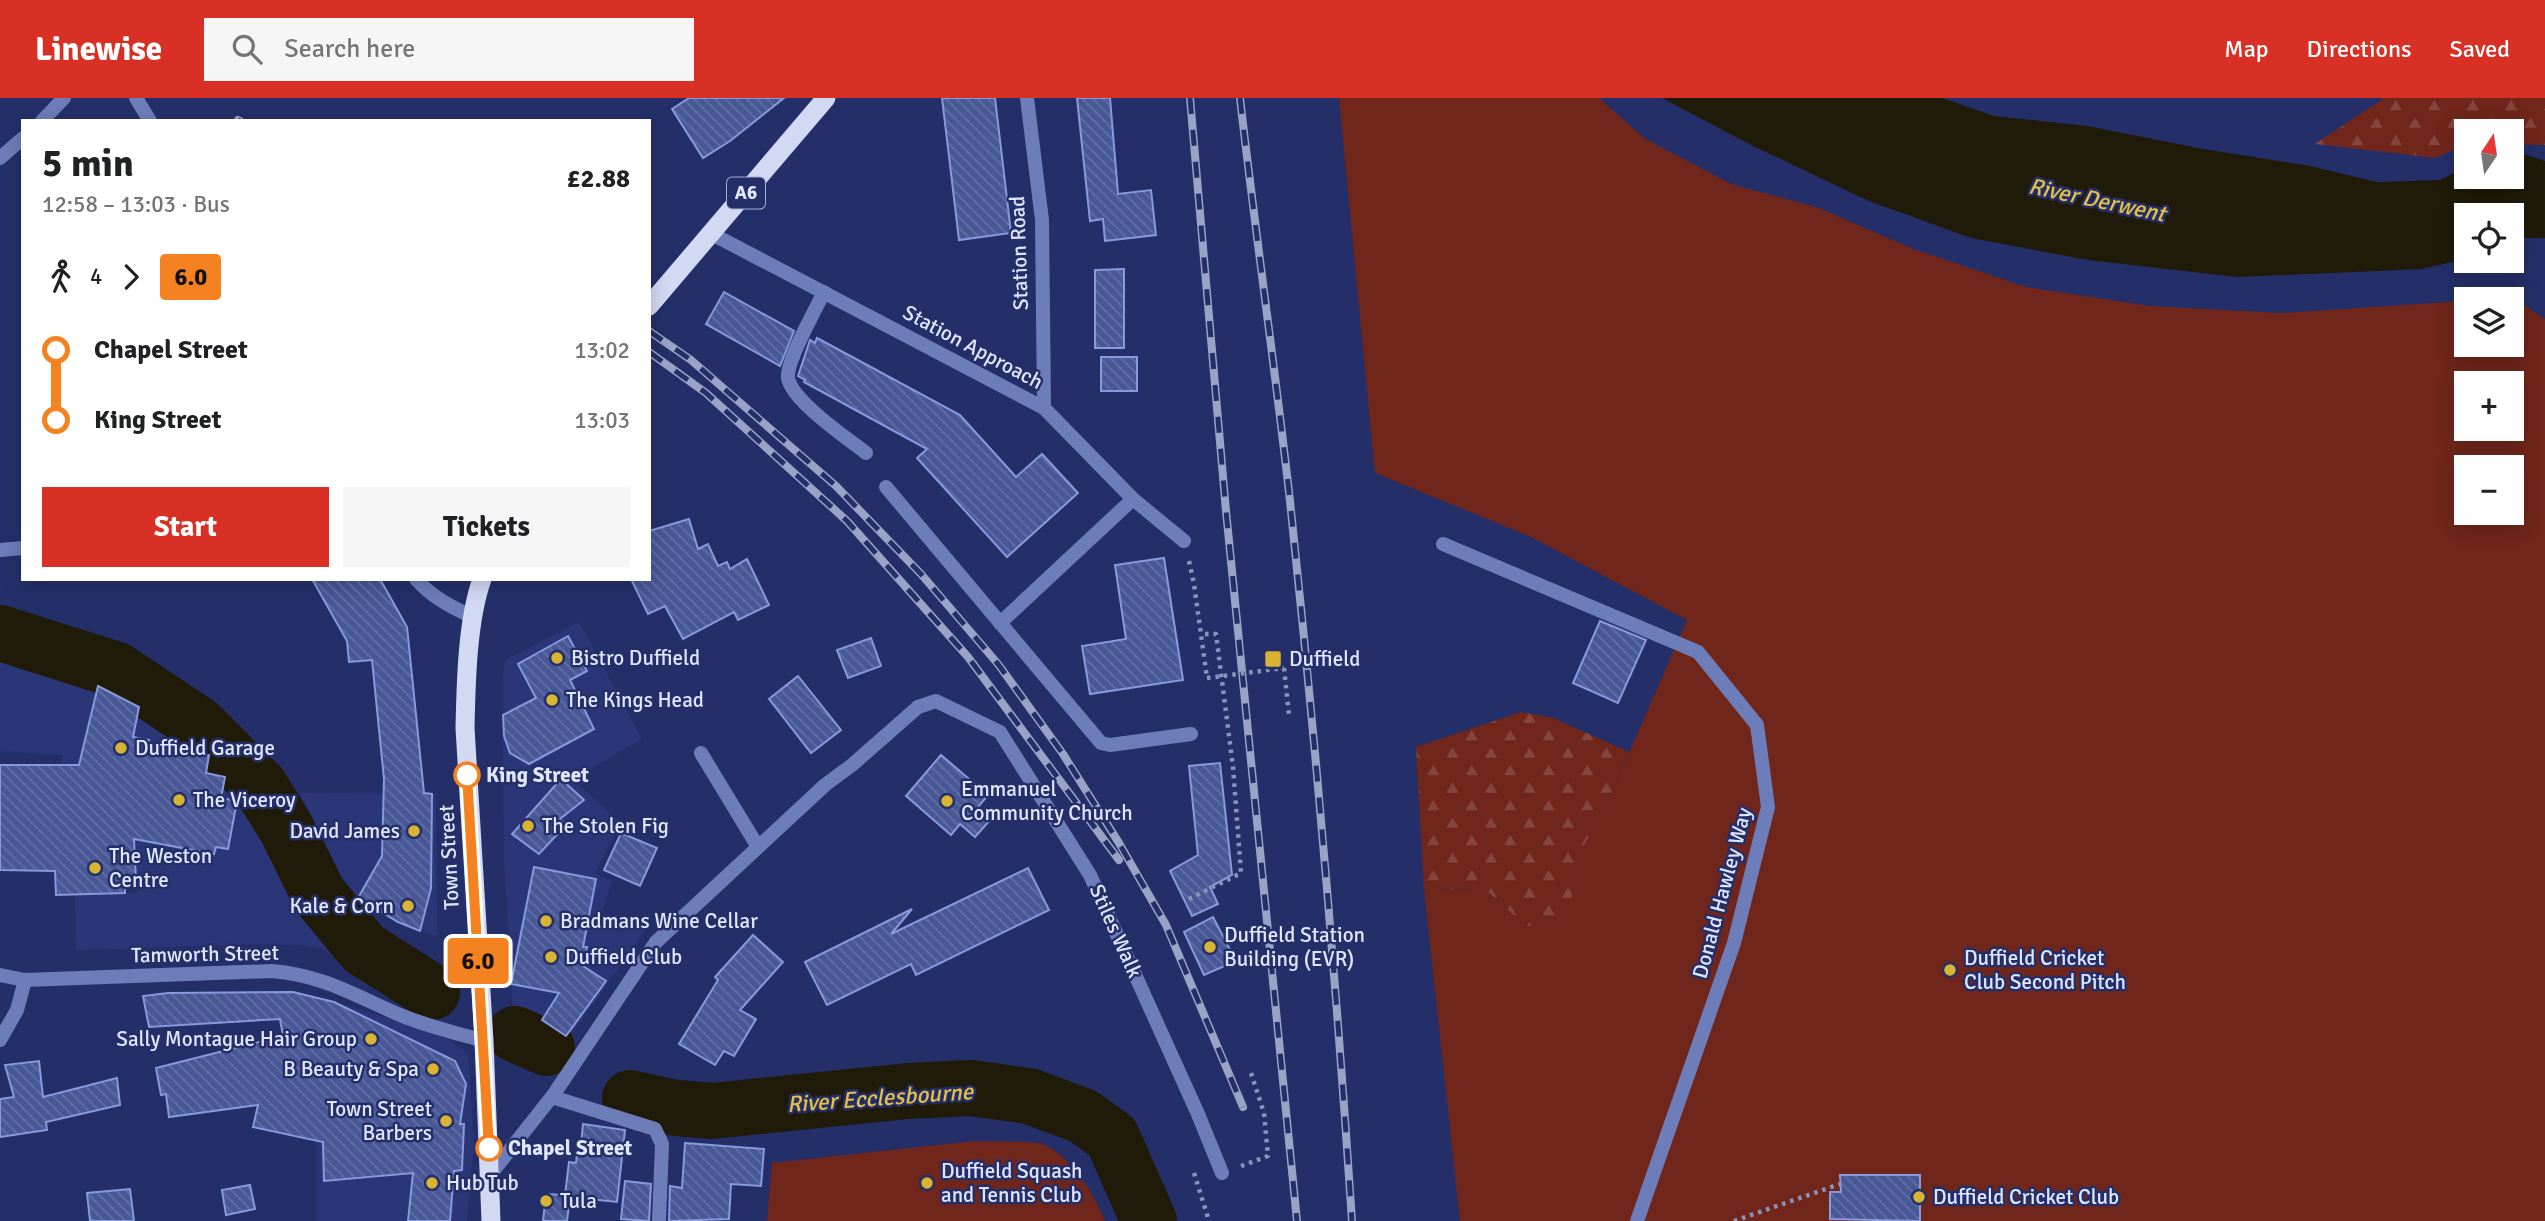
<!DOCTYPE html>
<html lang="en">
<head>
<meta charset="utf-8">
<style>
	:root { --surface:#fff; --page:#f6f6f6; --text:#202124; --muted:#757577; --accent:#d93025 }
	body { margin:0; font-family:Signika,sans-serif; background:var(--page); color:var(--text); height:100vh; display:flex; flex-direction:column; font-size:26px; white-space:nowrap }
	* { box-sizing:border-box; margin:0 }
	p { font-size:23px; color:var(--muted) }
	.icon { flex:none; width:38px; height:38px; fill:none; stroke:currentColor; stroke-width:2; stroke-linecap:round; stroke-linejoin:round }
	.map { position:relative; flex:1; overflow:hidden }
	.drawer { position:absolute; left:21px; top:21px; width:630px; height:462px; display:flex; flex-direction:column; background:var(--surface); border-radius:0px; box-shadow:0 4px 18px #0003 }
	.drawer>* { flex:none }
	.badge { padding:0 14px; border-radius:5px; font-size:24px; line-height:46px }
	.needle { width:46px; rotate:13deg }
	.controls { position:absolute; left:2454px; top:21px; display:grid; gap:14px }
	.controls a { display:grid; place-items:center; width:70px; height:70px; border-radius:0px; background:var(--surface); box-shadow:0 4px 18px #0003; font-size:35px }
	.map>.badge { position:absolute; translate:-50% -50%; box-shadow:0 0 0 4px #fff }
	.legs { display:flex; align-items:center; gap:10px; height:77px; padding:0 21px; font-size:23px }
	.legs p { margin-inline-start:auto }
	.head { display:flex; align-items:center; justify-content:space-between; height:119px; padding:0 21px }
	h1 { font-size:38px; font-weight:700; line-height:52px }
	.button { display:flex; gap:14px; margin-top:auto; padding:14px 21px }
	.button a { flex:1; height:80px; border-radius:0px; background:var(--accent); color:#fff; font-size:28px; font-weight:700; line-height:80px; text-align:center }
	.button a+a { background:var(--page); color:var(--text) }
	ul { padding:0 21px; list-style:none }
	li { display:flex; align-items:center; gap:24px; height:70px; font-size:26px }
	li i { display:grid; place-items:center; width:10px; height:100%; margin:0 9px; background:currentColor }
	li i::after { content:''; width:18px; height:18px; margin:-9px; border:5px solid; border-radius:50%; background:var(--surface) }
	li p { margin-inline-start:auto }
	li:first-child i { background:linear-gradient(#0000 50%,currentColor 0) }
	li:last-child i { background:linear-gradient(currentColor 50%,#0000 0) }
	header { display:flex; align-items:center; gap:42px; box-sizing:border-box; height:98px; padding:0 35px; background:var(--accent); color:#fff }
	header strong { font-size:33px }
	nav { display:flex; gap:38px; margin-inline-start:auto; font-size:24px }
	.search { width:490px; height:63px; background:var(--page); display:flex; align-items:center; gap:18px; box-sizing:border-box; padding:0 24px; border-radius:0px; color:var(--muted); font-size:26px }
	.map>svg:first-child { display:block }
</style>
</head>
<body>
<header>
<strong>Linewise</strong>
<div class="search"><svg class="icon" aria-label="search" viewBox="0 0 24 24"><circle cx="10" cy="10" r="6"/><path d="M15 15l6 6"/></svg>Search here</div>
<nav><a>Map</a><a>Directions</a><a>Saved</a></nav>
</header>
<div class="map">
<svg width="2545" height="1123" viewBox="0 0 2545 1123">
	<defs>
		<pattern id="forest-firs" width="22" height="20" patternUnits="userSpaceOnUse" patternTransform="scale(1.75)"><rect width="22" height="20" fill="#70261a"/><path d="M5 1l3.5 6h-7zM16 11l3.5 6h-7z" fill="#84463c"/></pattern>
		<pattern id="building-back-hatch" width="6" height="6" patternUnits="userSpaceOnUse" patternTransform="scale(1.75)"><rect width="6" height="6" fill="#485796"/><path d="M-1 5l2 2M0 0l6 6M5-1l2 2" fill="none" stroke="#626fa6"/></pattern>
	</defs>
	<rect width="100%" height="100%" fill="#242f69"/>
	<!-- built -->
	<g fill="#2a3677">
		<polygon points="579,524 642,641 573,681 620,725 595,775 612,783 601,817 647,830 569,940 513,917 504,760 503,582 505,562"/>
		<polygon points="0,549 35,557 117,589 211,652 247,692 276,735 309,808 335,842 330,852 297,847 264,846 76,852 75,798 138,794 136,750 122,738 61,733 62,657 0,653"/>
		<polygon points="300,695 436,696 437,838 398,824 358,800 340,776"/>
		<polygon points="347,907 446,940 468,955 474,1047 467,1123 316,1123 316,977"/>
	</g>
	<!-- grass -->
	<g fill="#70261a" fill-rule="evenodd">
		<path d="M1339,0H1599L1644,40L1731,86L1819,110L1913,151L2026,189L2150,208L2282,215L2466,203V247H2511V202H2516L2545,221V1123H1460L1424,791L1486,792L1527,829L1567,815L1583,749L1606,708L1687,522L1529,438L1375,375ZM2466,285H2511V331H2466ZM2466,369H2511V415H2466Z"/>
		<path d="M974,1043C989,1044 1034,1042 1045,1047C1072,1060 1094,1096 1105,1123H767L772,1065Z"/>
	</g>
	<!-- forest -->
	<g fill="url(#forest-firs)">
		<polygon points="2384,0 2545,0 2545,47 2511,46 2511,33 2466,33 2466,46 2436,60 2315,46"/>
		<polygon points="1521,614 1553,620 1629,654 1606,708 1583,749 1568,815 1527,829 1486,792 1424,791 1416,649"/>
	</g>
	<!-- water -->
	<polygon fill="#201a09" points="1662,0 1942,0 1994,18 2087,28 2198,50 2310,68 2377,84 2440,82 2466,69 2466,79 2511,79 2511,52 2545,63 2545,140 2511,140 2511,117 2466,117 2466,161 2422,171 2237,179 2088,162 1971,140 1869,103 1753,48"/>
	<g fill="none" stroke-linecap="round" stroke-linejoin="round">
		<!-- river -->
		<g stroke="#201a09" stroke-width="56">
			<polyline points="0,535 117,572 198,626 260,688 286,730 319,797 364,851 432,894"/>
			<polyline points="515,936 547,950"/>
			<polyline points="630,1000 676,1010 712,1013 908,993 971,990 1029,998 1083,1018 1112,1039 1149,1123"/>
		</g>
	</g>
	<!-- building -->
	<g fill="url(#building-back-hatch)" stroke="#879ade" stroke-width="2">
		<polygon points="689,0 784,0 730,43 703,60 672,11"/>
		<polygon points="942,0 995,0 1011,135 959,142"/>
		<polygon points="1077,0 1110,0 1118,96 1151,92 1156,137 1105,143 1103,121 1090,123"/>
		<polygon points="1124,171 1124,250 1095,250 1095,172"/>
		<polygon points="724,194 794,233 780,268 706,226"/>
		<polygon points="817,240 960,317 1016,379 1042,356 1078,395 1007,459 917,360 927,351 804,284 805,282 798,278 810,242 815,245"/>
		<rect x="1101" y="259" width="36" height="34"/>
		<polygon points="689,421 698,451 708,446 718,468 727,464 730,471 747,461 769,507 738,522 734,514 683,541 665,508 648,516 631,481 649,481 649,433"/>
		<polygon points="1164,460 1183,582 1090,596 1082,548 1126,541 1115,467"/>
		<polygon points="312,481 380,481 407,529 424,695 432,696 431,790 420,833 398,824 358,800 382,758 384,681 372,562 349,564 347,543"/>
		<polygon points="1600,523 1646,542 1618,605 1573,585"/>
		<polygon points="568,538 587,573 570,582 594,631 529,666 510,655 504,638 503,617 536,600 518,566"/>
		<polygon points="871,540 881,568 848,580 837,552"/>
		<polygon points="798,578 841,632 811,655 769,601"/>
		<polygon points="98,588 139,609 133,639 149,642 148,645 209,657 206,675 225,679 221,700 237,703 228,751 216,749 214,756 134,741 136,782 125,783 125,795 56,797 55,773 0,772 0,667 79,667"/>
		<polygon points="941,657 988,697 978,709 992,720 975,739 960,726 951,737 906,698"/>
		<polygon points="1220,665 1232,777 1210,789 1218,806 1192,818 1170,773 1198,757 1189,668"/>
		<polygon points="561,681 584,702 560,721 566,727 539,756 512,736"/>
		<polygon points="621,735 657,750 640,788 604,772"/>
		<polygon points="534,769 596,781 583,849 587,849 583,868 606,883 566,938 542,922 559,895 511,886"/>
		<polygon points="1028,770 1049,812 916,877 911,866 827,907 805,864 912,811 891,836"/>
		<polygon points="1213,819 1236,863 1204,877 1184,834"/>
		<polygon points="753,837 783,864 740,912 756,921 734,958 724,953 715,967 679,946 718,882 715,879"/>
		<polygon points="293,894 334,904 455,963 466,986 460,1026 464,1026 462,1072 454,1073 450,1123 408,1123 413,1075 324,1083 323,1044 253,1029 258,1007 169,1019 166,996 161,997 156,970 283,938 280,921 149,929 143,898 168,895"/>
		<polygon points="39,963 43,999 117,980 120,1007 46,1024 47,1032 0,1039 0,1001 14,999 5,967"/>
		<polygon points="583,1026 625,1032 617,1104 570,1099 567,1123 543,1123 546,1096 565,1097 569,1064 576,1065 578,1046 581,1047"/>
		<polygon points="685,1045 764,1051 761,1088 731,1086 729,1121 669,1123 670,1088 682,1090"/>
		<polygon points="1840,1077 1920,1077 1920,1123 1830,1121 1830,1094 1841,1094"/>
		<polygon points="625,1083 651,1086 649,1123 621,1121"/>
		<polygon points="250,1087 255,1111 226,1117 222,1092"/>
		<polygon points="130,1091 134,1123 90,1123 87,1095"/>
	</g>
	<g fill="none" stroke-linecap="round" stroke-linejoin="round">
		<!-- path -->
		<g stroke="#8a93b9" stroke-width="4.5" stroke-dasharray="3.5 5" stroke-linecap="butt">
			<polyline points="1189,463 1194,486 1207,580"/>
			<polyline points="1284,570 1289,617"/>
			<polyline points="1189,801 1241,775 1233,669 1216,536 1201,536"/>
			<polyline points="1241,1068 1268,1058 1264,1015 1251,975"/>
			<polyline points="1194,1075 1209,1123"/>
			<polyline points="1734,1123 1840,1086"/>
		</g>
		<!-- service -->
		<g stroke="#6d7dba" stroke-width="14">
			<path d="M824,194C816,211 786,263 788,280C792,303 847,340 866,355"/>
			<polyline points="886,389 1101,645 1110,647 1191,636"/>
			<polyline points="1443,446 1698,554 1757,627 1768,709 1734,845 1637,1123"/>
			<polyline points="1000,525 1133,401"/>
			<polyline points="918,609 936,603 1000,634 1090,777 1198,1016 1222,1075"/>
			<polyline points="701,655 758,749"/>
			<polyline points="0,942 17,912 25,882"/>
			<polyline points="552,999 655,1031 662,1046 659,1123"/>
		</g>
		<!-- minor -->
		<g stroke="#6d7dba" stroke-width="14">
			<polyline points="1027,0 1042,122 1044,310"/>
			<polyline points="42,23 64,0"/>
			<polyline points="0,60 23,40"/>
			<polyline points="712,136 1044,310 1133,401 1184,443"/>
			<polyline points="0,452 23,450"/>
			<path d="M0,877L25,882L272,873C322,877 356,898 400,917C427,928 456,935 484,943"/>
			<polyline points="490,1077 554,996 656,844 825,687 852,667 918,609"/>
		</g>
		<!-- tertiary -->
		<g stroke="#6d7dba" stroke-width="14">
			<polyline points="136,0 150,23"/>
			<path d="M416,481C432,499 451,509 473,519"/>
		</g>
		<!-- trunk -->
		<g stroke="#d2d9f2" stroke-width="19">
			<polyline points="649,208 826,0"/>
			<path d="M482,481C467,523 466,586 465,630L484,943L491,1123"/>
		</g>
		<!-- rail casing -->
		<g stroke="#9aa3c6" stroke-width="8">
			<g id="rail">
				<polyline points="1190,0 1226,413 1297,1123"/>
				<path d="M1240,0C1255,131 1274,263 1289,394C1315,637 1336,880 1352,1123"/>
				<polyline points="238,22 240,23"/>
				<polyline points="649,233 691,262 836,388 921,476 998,566 1063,656 1119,745 1166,827 1243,1009"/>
				<polyline points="649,254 706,295 847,423 968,559 1119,762"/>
			</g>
		</g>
		<!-- rail -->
		<use href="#rail" stroke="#242f69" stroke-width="5" stroke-dasharray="16" stroke-linecap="butt"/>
		<!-- path-bridge -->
		<polyline stroke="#8a93b9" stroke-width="4.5" stroke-dasharray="3.5 5" stroke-linecap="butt" points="1207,580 1284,570"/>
	</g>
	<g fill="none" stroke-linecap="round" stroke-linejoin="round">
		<!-- line-1 casing -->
		<g stroke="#fff" stroke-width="16">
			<polyline id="line-1" points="467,677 489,1050"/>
		</g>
		<!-- line-1 -->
		<use href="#line-1" stroke="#f58220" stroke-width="10"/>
	</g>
	<!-- markers -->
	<g fill="#d9b334" stroke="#242f69" stroke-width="2.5">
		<circle cx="557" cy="560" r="7"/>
		<rect x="1264" y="552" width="18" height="18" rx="3.5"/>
		<circle cx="552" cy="602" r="7"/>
		<circle cx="121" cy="650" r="7"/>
		<circle cx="179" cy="702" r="7"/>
		<circle cx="947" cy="703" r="7"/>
		<circle cx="528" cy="728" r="7"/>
		<circle cx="414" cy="733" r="7"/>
		<circle cx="95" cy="770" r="7"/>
		<circle cx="408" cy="808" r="7"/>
		<circle cx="546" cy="823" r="7"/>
		<circle cx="1210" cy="849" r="7"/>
		<circle cx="551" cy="859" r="7"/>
		<circle cx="1950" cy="872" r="7"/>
		<circle cx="371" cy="941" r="7"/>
		<circle cx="433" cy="971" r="7"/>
		<circle cx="446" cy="1023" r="7"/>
		<circle cx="432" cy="1085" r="7"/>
		<circle cx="927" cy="1085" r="7"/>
		<circle cx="1919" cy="1099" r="7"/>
		<circle cx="546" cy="1103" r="7"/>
	</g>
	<g fill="#fff" stroke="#f58220" stroke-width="3.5">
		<circle cx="467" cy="677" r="12"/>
		<circle cx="489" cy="1050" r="12"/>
	</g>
	<g text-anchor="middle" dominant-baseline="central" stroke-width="5" stroke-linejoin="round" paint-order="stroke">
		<!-- shield labels -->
		<rect fill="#242f69" stroke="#a8b0d1" stroke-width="2" x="727" y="79.5" width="38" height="31" rx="5"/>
		<g font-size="19" font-weight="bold" fill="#e0e7fd">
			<text x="746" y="95">A6</text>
		</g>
		<!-- street labels -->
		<g font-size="21" fill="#e0e7fd" stroke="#242f69">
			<text transform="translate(1019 155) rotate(-92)">Station Road</text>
			<text transform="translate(973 249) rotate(28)">Station Approach</text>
			<text transform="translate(449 759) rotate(-93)">Town Street</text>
			<text transform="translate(1722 795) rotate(-75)">Donald Hawley Way</text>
			<text transform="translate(1116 833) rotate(66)">Stiles Walk</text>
			<text transform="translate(205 856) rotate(-1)">Tamworth Street</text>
		</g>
		<!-- poi labels -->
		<g font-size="21" fill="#e0e7fd" stroke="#242f69" text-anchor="start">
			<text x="571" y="560">Bistro Duffield</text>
			<text x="1289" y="561">Duffield</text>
			<text x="566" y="602">The Kings Head</text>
			<text x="135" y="650">Duffield Garage</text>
			<text x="961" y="691">Emmanuel<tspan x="961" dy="24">Community Church</tspan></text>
			<text x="193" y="702">The Viceroy</text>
			<text x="542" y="728">The Stolen Fig</text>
			<text x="400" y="733" text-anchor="end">David James</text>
			<text x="109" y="758">The Weston<tspan x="109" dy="24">Centre</tspan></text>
			<text x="394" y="808" text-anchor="end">Kale &amp; Corn</text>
			<text x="560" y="823">Bradmans Wine Cellar</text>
			<text x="1224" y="837">Duffield Station<tspan x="1224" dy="24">Building (EVR)</tspan></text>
			<text x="565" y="859">Duffield Club</text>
			<text x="1964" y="860">Duffield Cricket<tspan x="1964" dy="24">Club Second Pitch</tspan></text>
			<text x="357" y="941" text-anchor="end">Sally Montague Hair Group</text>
			<text x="419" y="971" text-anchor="end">B Beauty &amp; Spa</text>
			<text x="432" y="1011" text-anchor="end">Town Street<tspan x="432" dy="24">Barbers</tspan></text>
			<text x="941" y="1073">Duffield Squash<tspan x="941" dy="24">and Tennis Club</tspan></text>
			<text x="446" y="1085">Hub Tub</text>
			<text x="1933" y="1099">Duffield Cricket Club</text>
			<text x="560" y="1103">Tula</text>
		</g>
		<!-- stop labels -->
		<g font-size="21" font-weight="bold" fill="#e0e7fd" stroke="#242f69" text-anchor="start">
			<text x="486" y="677">King Street</text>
			<text x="508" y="1050">Chapel Street</text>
		</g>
		<!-- water labels -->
		<g font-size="23" font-style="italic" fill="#e6c143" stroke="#242f69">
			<text transform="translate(2097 102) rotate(12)">River Derwent</text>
			<text transform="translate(880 1000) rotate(-4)">River Ecclesbourne</text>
		</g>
	</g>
</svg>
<div class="controls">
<a><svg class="needle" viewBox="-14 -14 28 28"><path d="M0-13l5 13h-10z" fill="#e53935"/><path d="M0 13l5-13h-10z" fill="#757577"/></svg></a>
<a><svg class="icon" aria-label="locate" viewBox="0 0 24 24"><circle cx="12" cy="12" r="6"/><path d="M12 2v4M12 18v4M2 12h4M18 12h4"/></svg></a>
<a><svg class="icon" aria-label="layers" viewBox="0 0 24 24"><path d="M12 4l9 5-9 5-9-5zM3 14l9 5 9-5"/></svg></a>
<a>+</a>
<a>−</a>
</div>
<b class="badge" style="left:478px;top:863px;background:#f58220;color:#111">6.0</b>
<section class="drawer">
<div class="head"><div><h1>5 min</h1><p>12:58 – 13:03 · Bus</p></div><b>£2.88</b></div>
<div class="legs"><svg class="icon" aria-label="walk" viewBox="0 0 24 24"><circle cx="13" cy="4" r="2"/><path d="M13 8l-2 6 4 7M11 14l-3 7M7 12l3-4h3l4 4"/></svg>4<svg class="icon" aria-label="forward" viewBox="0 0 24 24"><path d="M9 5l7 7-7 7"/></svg><b class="badge" style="background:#f58220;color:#111">6.0</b></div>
<ul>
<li><i style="color:#f58220"></i><b>Chapel Street</b><p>13:02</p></li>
<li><i style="color:#f58220"></i><b>King Street</b><p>13:03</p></li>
</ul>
<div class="button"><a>Start</a><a>Tickets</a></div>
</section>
</div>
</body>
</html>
